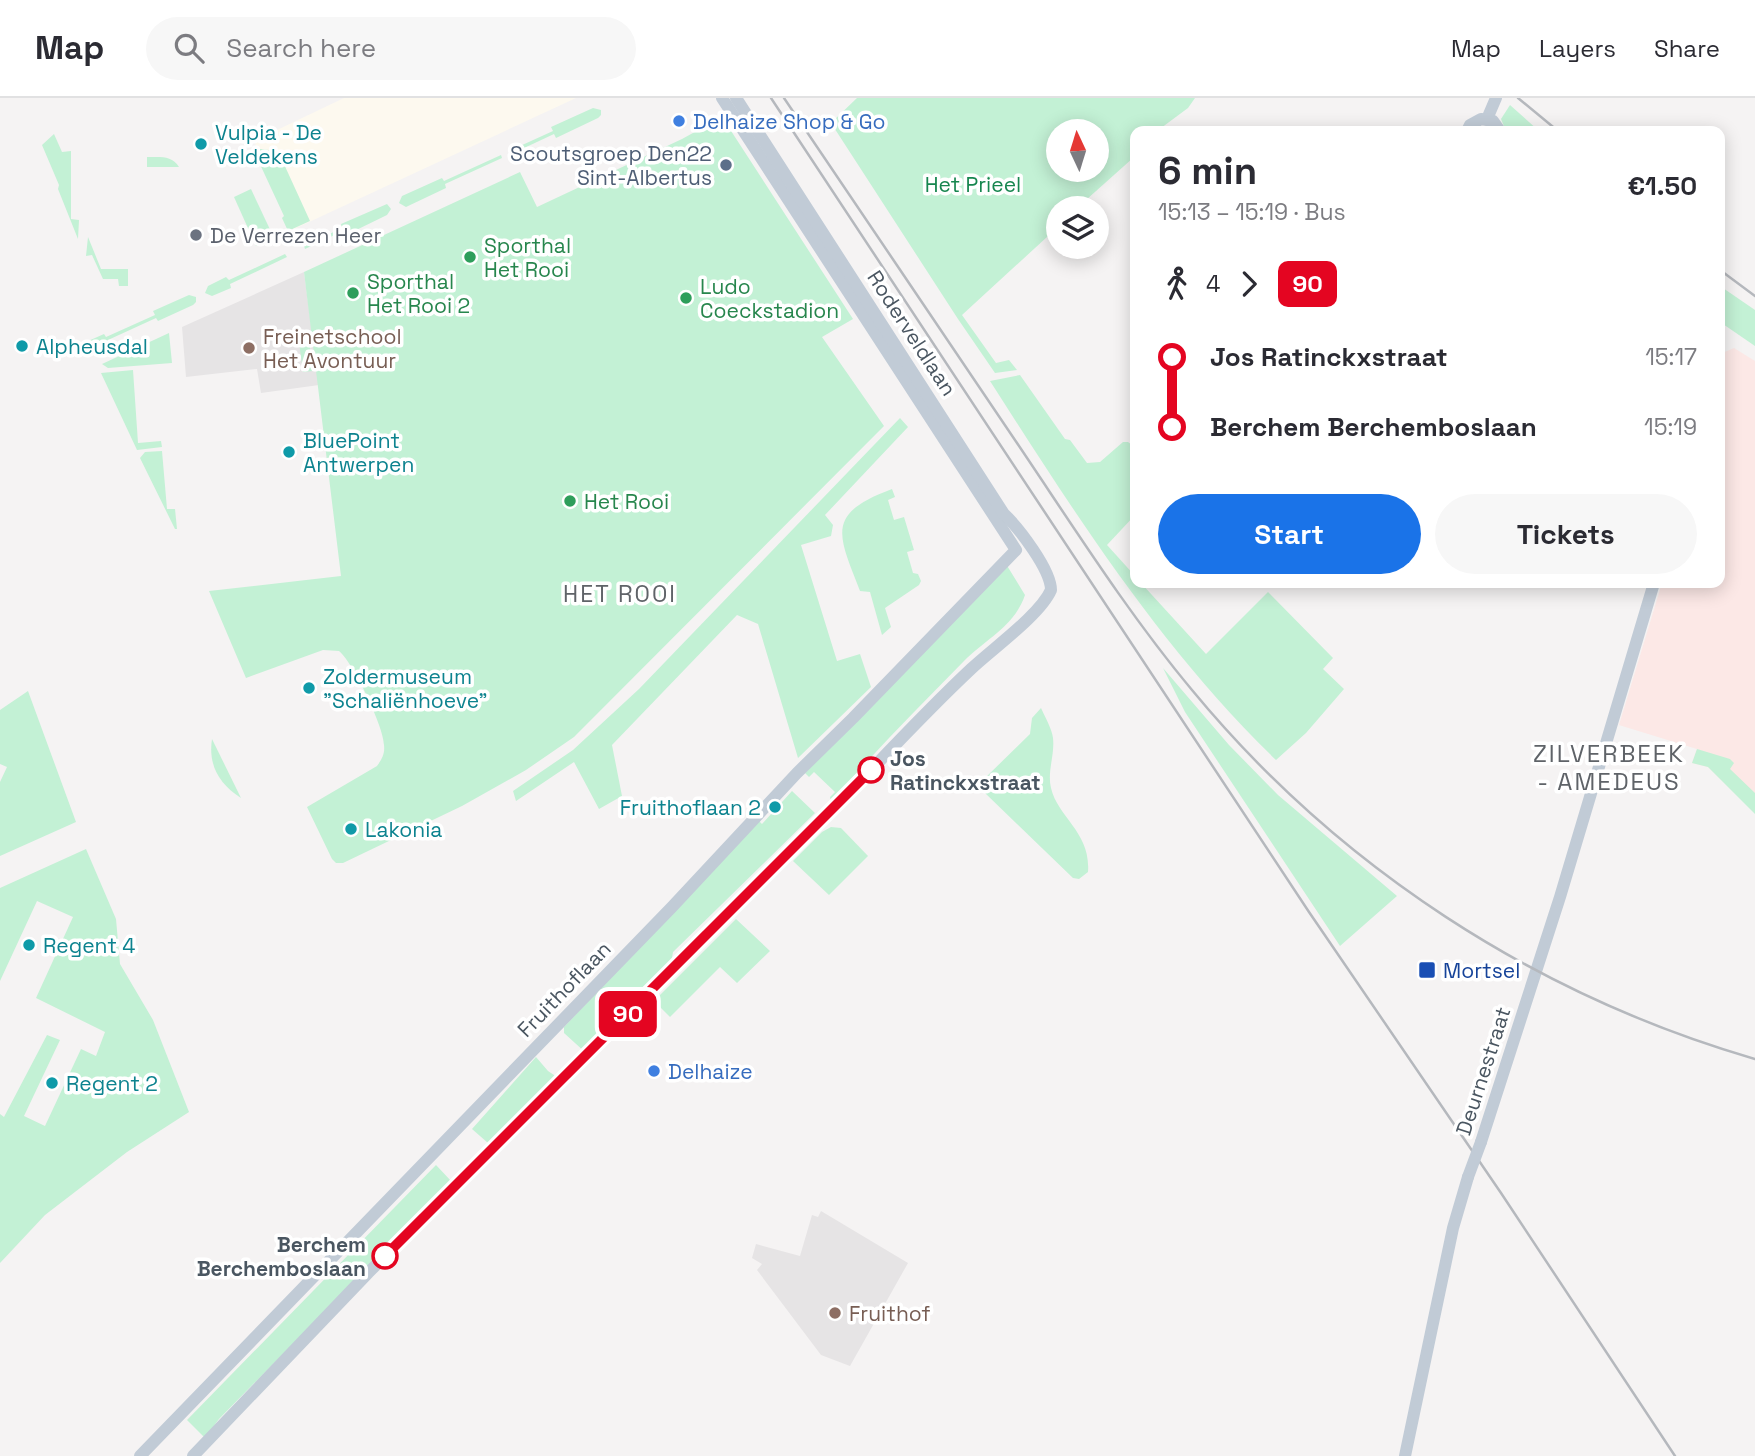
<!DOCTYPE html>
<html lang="en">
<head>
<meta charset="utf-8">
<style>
	:root { --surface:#fff; --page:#f7f7f7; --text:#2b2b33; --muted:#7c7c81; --line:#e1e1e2; --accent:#1a73e8 }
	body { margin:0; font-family:"Space Grotesk",sans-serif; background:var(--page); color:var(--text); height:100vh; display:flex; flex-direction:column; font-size:26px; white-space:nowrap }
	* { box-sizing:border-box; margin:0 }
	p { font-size:23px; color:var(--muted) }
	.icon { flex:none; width:38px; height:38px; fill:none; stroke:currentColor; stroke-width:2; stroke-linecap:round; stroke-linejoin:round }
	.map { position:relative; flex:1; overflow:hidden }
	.side { position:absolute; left:1130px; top:28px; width:595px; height:462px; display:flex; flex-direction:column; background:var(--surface); border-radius:14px; box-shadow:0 4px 18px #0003 }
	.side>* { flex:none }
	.badge { padding:0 14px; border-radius:10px; font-size:24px; line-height:46px }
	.needle { width:46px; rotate:356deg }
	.fabs { position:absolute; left:1046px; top:21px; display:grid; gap:14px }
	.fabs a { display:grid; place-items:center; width:63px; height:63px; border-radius:50%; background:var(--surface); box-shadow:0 4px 18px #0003; font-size:35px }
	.map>.badge { position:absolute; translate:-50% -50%; box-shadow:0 0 0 4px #fff }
	.legs { display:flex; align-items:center; gap:10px; height:77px; padding:0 28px; font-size:23px }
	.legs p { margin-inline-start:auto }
	.head { display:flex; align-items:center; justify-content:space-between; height:119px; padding:0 28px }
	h1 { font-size:38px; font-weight:600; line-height:52px }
	.button { display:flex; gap:14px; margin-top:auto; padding:14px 28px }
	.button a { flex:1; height:80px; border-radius:42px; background:var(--accent); color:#fff; font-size:28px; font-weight:600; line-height:80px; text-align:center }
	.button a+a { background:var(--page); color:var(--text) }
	ul { padding:0 28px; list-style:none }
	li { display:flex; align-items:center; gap:24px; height:70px; font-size:26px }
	li i { display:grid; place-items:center; width:10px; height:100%; margin:0 9px; background:currentColor }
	li i::after { content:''; width:18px; height:18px; margin:-9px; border:5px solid; border-radius:50%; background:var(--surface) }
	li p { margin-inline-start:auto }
	li:first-child i { background:linear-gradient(#0000 50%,currentColor 0) }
	li:last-child i { background:linear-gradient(currentColor 50%,#0000 0) }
	header { display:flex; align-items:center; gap:42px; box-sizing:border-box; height:98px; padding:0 35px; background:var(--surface); border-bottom:2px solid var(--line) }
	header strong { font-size:33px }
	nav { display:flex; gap:38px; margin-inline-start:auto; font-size:24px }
	.search { width:490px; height:63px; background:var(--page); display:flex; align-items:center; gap:18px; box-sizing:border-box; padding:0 24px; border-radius:38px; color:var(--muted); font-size:26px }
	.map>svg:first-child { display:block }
</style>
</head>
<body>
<header>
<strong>Map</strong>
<div class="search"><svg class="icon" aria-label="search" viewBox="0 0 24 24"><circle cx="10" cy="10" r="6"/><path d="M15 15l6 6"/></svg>Search here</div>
<nav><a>Map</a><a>Layers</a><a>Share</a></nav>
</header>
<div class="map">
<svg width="1755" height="1358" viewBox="0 0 1755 1358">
	<rect width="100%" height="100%" fill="#f5f3f3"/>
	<!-- commercial -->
	<polygon fill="#fdf9ef" points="344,0 576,0 294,131 254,43"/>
	<!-- education -->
	<g fill="#e6e4e5">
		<polygon points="304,174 319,287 261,295 257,271 186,279 182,229"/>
		<polygon points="821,1113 908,1165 850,1268 821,1257 757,1172 762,1166 752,1160 756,1146 800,1158 812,1117 818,1119"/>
	</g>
	<!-- medical -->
	<polygon fill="#fce8e6" points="1734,250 1755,263 1755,715 1708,669 1692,665 1697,651 1619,627 1662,485 1720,485 1720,256"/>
	<!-- green -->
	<g fill="#c3f1d5" fill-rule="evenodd">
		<path d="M857,0H1195L1188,10L1157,33H1136V55L1133,60L1077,110H1059V128L962,217L996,265L1009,262L1017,272L995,275L958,221L831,25ZM1059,33H1097V72H1059Z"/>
		<polygon points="1510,7 1539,33 1506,33 1501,21"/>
		<polygon points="593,10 601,12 601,17 598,20 556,40 554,36 522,51 520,48 553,33 551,29"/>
		<path d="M722,19L853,221L822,239L884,328L574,639L526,672L462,708L343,765H336L332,761L307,709L377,668C382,661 385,656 384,647C384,629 353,564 339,553L323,552L246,580L209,493L341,478L304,174L520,74L537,109L682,41Z"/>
		<polygon points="54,36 62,54 71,53 71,121 79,122 78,141 58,91 59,87 42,47"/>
		<polygon points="260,51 278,53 310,123 288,133 282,120 284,118 258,62 252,54"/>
		<polygon points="501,57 502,60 445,86 446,90 406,109 399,105 402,98 442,80 444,83"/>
		<path d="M147,59C160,59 172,57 179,69H147Z"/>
		<polygon points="251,91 274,140 256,148 234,99"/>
		<polygon points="387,106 391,111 387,117 346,137 343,133 305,151 304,148 342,130 341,126"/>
		<polygon points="88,139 101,171 128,171 128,188 119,188 118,181 103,181 92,157 86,158"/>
		<polygon points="285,156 287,159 230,186 231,190 212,198 205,195 208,188 226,179 229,182"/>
		<polygon points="1720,188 1755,212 1755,248 1720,224"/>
		<polygon points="189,197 196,199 196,204 193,207 158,223 156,220 108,242 109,246 91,255 86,244 104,236 106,239 155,217 153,213"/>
		<polygon points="169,235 172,265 108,270 102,266"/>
		<polygon points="309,243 313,273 303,274 299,244"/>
		<polygon points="133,272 138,345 161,343 162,349 137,352 101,275"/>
		<path d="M1020,277L1065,341L1070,342L1087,365L1100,364L1123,344H1128L1136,350V416L1107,447L1136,479V485H1141L1206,556L1268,494L1333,560L1323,571L1344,591L1306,635L1276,662C1162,552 1075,416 990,283Z"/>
		<polygon points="900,320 908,329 825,417 833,427 831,438 801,447 837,563 860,556 871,589 798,660 758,526 737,517 612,647 622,698 599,711 574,664 516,703 513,693 573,652 639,591"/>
		<polygon points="162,353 167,411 175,411 177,431 175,431 140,360 145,354"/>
		<path d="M892,391L895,399L888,402L894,422L904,419L914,452L907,454L913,475L918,476L921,483L919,487L885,510L891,529L882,537L870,494L860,493C838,436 825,416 892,391Z"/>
		<path d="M1006,466L1025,497C1014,529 987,540 964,563C919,609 873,655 831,704L830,699L835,694L814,674L809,679L805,675Z"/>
		<polygon points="1163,570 1229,647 1278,697 1397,798 1340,848 1185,614"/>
		<polygon points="28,593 76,724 0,758 0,684 7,669 0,666 0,612"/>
		<path d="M1041,610C1045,619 1052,631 1053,640C1055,657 1047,673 1051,690C1058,720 1091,734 1088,774L1079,781L1073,780L985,695L982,689L983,682L1030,636L1032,620Z"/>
		<path d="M212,641L241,700C219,686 208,667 212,641Z"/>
		<polygon points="1697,651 1730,661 1734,665 1730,671 1755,695 1755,716 1708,669 1692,665"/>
		<polygon points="792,693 815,715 673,854 671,866 604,931 586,955 564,935 564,929 759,723 762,726"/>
		<polygon points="831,729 841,730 868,758 829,797 793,763 822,734"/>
		<polygon points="86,751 116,821 120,866 153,922 189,1014 127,1054 45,1117 0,1165 0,1016 4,1019 47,937 60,942 24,1018 45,1028 81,951 96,958 105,934 36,900 73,819 37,803 0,883 0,790"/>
		<polygon points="736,821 770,853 737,885 720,869 670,919 654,903"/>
		<path d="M536,959L548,973L560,981C531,1002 508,1027 487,1055L484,1050L488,1045L472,1031Z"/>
		<polygon points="436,1067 452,1084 219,1321 205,1340 187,1322"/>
	</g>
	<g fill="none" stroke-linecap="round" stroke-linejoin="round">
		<!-- secondary -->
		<g stroke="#c1cbd6" stroke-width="12">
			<polyline points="1487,21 1496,0"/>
			<polyline points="1467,33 1470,27 1481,21 1493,23 1500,33"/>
			<polyline points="1481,1044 1560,799 1654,485"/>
			<polyline points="140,1358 672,809 797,675 853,620 1016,452 722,0"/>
			<path d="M193,1358L368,1175L834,711C879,664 923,616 971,571C992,551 1040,517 1051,492C1051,472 1019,430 1004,416L736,0"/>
			<polyline points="1405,1358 1453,1130 1468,1079"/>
		</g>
		<!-- rail -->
		<g stroke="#b5b8bd" stroke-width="2.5">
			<polyline points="771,0 1309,814 1501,1095 1675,1358"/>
			<path d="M784,0C862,115 939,230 1017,345C1073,428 1127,514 1192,592C1338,769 1535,897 1755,961"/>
			<polyline points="1518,0 1558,33"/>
			<polyline points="1720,172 1755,198"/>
		</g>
		<!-- secondary-bridge -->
		<polyline stroke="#c1cbd6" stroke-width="12" points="1468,1079 1481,1044"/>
	</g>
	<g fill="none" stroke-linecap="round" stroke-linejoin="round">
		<!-- line-1 casing -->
		<g stroke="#fff" stroke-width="16">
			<polyline id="line-1" points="385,1158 871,672"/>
		</g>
		<!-- line-1 -->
		<use href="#line-1" stroke="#e40521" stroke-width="10"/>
	</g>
	<!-- markers -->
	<g fill="#3f7fe0" stroke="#fff" stroke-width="2.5">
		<circle cx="679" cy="23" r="7"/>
		<circle cx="654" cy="973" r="7"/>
	</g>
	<g fill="#0f9aa8" stroke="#fff" stroke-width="2.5">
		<circle cx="201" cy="46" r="7"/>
		<circle cx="22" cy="248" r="7"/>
		<circle cx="289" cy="354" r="7"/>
		<circle cx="309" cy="590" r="7"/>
		<circle cx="775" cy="709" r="7"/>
		<circle cx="351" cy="731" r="7"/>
		<circle cx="29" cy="847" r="7"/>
		<circle cx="52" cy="985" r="7"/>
	</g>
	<circle fill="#5c6f8a" stroke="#fff" stroke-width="2.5" cx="726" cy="67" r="7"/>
	<circle fill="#6b7280" stroke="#fff" stroke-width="2.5" cx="196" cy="137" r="7"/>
	<g fill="#2e9e5b" stroke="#fff" stroke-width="2.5">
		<circle cx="470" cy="159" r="7"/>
		<circle cx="353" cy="195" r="7"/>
		<circle cx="686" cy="200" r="7"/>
		<circle cx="570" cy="403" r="7"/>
	</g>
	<g fill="#8d6e63" stroke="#fff" stroke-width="2.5">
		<circle cx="249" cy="250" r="7"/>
		<circle cx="835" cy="1215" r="7"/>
	</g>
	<g fill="#fff" stroke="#e40521" stroke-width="3.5">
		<circle cx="871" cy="672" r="12"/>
		<circle cx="385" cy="1158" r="12"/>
	</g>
	<rect fill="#1a4fb4" stroke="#fff" stroke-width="2.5" x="1418" y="863" width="18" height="18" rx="3.5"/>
	<g text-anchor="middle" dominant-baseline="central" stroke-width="7" stroke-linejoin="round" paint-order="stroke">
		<!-- shop labels -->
		<g font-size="21" fill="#366cbe" stroke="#fff" text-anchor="start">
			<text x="693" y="23">Delhaize Shop &amp; Go</text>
			<text x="668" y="973">Delhaize</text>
		</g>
		<!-- culture labels -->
		<g font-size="21" fill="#0d838f" stroke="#fff" text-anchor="start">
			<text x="215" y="34">Vulpia - De<tspan x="215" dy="24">Veldekens</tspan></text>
			<text x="36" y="248">Alpheusdal</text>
			<text x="303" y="342">BluePoint<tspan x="303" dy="24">Antwerpen</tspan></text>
			<text x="323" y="578">Zoldermuseum<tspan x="323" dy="24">"Schaliënhoeve"</tspan></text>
			<text x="761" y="709" text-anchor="end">Fruithoflaan 2</text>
			<text x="365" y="731">Lakonia</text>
			<text x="43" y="847">Regent 4</text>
			<text x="66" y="985">Regent 2</text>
		</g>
		<!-- service labels -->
		<g font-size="21" fill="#4e5e75" stroke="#fff" text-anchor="end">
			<text x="712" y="55">Scoutsgroep Den22<tspan x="712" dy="24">Sint-Albertus</tspan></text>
		</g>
		<!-- park labels -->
		<g font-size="21" fill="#17864f" stroke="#fff">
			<text x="973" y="86">Het Prieel</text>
		</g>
		<!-- worship labels -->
		<g font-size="21" fill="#5b616d" stroke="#fff" text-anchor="start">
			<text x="210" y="137">De Verrezen Heer</text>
		</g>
		<!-- leisure labels -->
		<g font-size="21" fill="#27864d" stroke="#fff" text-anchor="start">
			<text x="484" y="147">Sporthal<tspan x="484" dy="24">Het Rooi</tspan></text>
			<text x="367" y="183">Sporthal<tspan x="367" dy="24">Het Rooi 2</tspan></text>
			<text x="700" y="188">Ludo<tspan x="700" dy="24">Coeckstadion</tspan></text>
			<text x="584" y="403">Het Rooi</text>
		</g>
		<!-- street labels -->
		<g font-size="21" fill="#4a5661" stroke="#fff">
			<text transform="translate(912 235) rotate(57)">Roderveldlaan</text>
			<text transform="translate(564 891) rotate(-46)">Fruithoflaan</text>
			<text transform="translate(1483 973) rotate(-72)">Deurnestraat</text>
		</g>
		<!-- education labels -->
		<g font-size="21" fill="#785e54" stroke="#fff" text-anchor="start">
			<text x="263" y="238">Freinetschool<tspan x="263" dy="24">Het Avontuur</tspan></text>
			<text x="849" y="1215">Fruithof</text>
		</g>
		<!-- stop labels -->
		<g font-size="21" font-weight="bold" fill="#4a5661" stroke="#fff" text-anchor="start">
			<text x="890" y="660">Jos<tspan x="890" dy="24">Ratinckxstraat</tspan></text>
			<text x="366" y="1146" text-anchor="end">Berchem<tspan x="366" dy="24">Berchemboslaan</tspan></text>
		</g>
		<!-- transit labels -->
		<g font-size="21" fill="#164399" stroke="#fff" text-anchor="start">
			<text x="1443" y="872">Mortsel</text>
		</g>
		<!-- neighbourhood labels -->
		<g font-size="23" letter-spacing="2" fill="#5f6368" stroke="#fff">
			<text x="620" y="496">HET ROOI</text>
		</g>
		<!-- quarter labels -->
		<g font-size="24" letter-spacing="2" fill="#5f6368" stroke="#fff">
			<text x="1609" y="655">ZILVERBEEK<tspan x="1609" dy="28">- AMEDEUS</tspan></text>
		</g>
	</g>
</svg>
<div class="fabs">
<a><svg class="needle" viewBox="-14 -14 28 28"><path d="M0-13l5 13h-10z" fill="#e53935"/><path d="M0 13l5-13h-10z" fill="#7c7c81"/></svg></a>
<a><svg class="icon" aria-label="layers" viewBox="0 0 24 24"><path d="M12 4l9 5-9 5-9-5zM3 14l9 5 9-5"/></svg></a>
</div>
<b class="badge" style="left:628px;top:916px;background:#e40521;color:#fff">90</b>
<section class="side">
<div class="head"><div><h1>6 min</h1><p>15:13 – 15:19 · Bus</p></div><b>€1.50</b></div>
<div class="legs"><svg class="icon" aria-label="walk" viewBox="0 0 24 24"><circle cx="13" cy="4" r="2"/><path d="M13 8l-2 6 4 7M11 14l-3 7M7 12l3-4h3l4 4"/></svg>4<svg class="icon" aria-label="forward" viewBox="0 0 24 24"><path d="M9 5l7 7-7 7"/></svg><b class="badge" style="background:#e40521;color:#fff">90</b></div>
<ul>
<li><i style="color:#e40521"></i><b>Jos Ratinckxstraat</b><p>15:17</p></li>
<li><i style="color:#e40521"></i><b>Berchem Berchemboslaan</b><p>15:19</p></li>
</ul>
<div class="button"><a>Start</a><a>Tickets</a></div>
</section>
</div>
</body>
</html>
